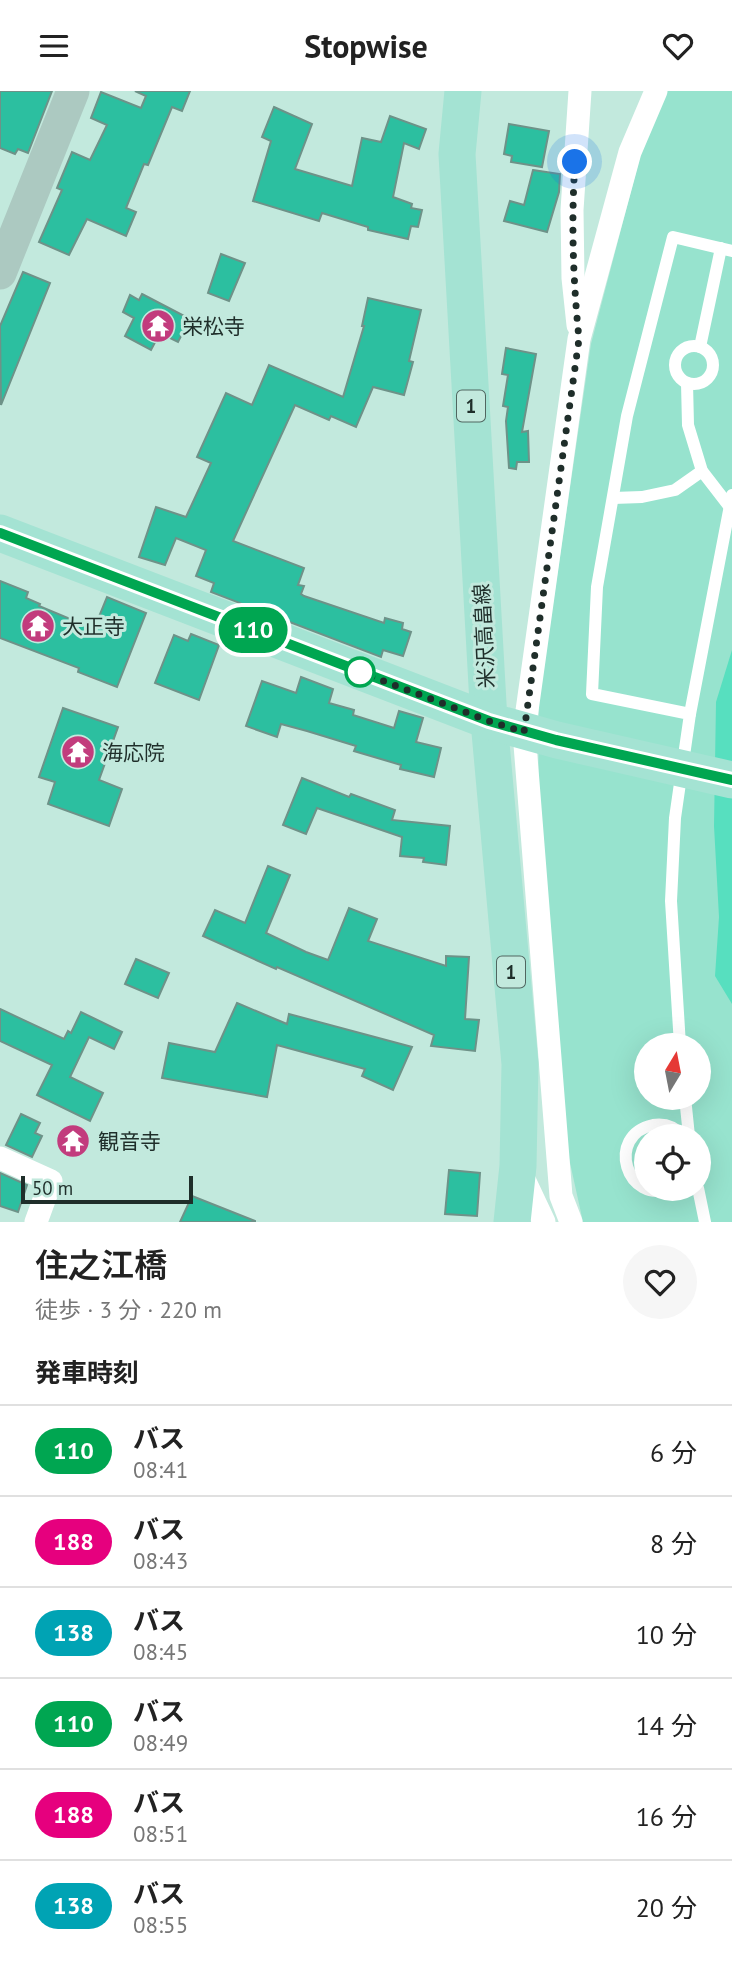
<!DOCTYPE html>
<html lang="ja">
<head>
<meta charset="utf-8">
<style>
	:root { --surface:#fff; --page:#f6f6f6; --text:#222; --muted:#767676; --line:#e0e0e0 }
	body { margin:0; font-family:"PT Sans","Noto Sans JP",sans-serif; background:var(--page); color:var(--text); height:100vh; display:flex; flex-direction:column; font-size:26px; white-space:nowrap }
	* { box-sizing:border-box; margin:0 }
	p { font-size:23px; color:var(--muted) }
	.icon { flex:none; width:38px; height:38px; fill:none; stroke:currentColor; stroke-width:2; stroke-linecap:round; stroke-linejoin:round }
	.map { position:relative; height:1131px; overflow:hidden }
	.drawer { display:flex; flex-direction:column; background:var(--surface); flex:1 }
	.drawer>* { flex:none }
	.badge { padding:0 14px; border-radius:23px; font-size:24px; line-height:46px }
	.needle { width:46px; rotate:10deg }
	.controls { position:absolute; left:634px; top:942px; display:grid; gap:14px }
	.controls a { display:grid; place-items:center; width:77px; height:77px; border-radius:50%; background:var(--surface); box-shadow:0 7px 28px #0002; font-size:35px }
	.scale { position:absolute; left:21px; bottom:18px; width:172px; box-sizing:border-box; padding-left:7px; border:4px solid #1f2e2a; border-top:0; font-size:19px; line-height:24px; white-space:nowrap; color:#1f2e2a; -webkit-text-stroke:5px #c2e9dd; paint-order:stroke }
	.you { position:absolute; width:35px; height:35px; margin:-18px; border:5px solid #fff; border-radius:50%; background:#1a73e8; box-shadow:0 0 0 10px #1a73e833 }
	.map>.badge { position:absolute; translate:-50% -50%; box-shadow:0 0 0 4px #fff }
	h2 { padding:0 35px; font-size:26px; line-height:63px }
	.round { display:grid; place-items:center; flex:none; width:74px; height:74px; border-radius:37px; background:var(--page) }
	.overview { display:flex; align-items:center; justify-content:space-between; height:119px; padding:0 35px }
	h1 { font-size:33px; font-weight:600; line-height:52px }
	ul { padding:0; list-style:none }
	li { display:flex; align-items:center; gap:21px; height:91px; padding:0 35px; border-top:2px solid var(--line) }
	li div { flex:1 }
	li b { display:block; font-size:26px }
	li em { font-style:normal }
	li .badge { min-width:77px; font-weight:700; text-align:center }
	header { display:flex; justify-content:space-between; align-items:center; height:91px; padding:0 35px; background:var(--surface); font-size:32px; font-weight:600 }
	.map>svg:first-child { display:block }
</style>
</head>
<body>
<header><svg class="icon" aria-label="menu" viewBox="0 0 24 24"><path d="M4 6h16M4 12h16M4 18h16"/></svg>Stopwise<svg class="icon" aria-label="heart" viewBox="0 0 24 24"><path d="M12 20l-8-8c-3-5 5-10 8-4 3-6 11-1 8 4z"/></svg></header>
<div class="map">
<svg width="732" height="1131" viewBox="0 0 732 1131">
	<rect width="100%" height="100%" fill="#c2e9dd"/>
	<!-- green -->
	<path fill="#97e3ce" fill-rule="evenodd" d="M666,0H732V1131H583L565,1049L538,718L539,609L591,253L640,66ZM646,954H698V1006H646ZM646,1045H698V1097H646Z"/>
	<!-- water -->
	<polygon fill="#57dfbf" points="732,559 732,913 715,885 719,826 714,735 716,611"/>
	<!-- building -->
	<g fill="#2cbfa0" stroke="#6e9288" stroke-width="2">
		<polygon points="0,0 52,0 28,62 18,58 15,63 0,57"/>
		<polygon points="135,0 190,0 182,20 172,16 148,74 144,73 126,117 136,121 126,145 87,128 69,164 39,151 62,99 57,97 72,61 90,69 107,34 91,27 101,1 141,17 146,5"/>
		<polygon points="274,16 312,33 295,78 352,95 362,47 381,51 390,25 426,38 419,58 404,52 393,106 412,113 411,117 422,119 418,136 411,135 408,148 368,139 368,136 322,122 319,130 253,110 271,50 262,46"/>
		<polygon points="509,33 549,40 542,76 511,71 512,65 504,63"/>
		<polygon points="533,79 560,83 559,101 547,141 504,130 510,110 524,114"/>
		<polygon points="221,163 245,172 229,210 208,202"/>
		<polygon points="23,181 50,192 1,314 0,235"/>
		<polygon points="142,203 190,228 178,251 160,242 151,259 125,245 134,227 123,221 130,204 139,209"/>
		<polygon points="368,207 421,219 409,270 413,271 404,304 373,296 356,336 331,325 329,329 295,314 233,450 304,477 298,494 304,495 301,503 304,505 384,532 385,527 403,532 402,538 411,541 403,565 383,559 381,566 211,501 214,492 196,485 206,459 176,447 165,474 139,466 156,416 186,426 211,372 197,366 226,302 252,314 269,274 343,306 364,235 362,235"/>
		<polygon points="506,257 536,263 522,341 528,340 529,371 517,371 516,378 509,377 506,330 508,316 503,315 508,284 502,283"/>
		<polygon points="0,490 28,501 26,507 40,513 39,515 94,538 107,506 146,522 117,596 78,581 79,577 0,547"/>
		<polygon points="191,543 219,554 199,609 155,592 174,544 188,550"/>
		<polygon points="301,586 333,598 329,612 354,619 353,624 394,637 399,620 423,627 416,651 441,657 434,686 400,678 401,674 354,660 356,655 307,640 281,633 277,646 246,635 262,590 296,602"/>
		<polygon points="63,617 118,636 99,689 122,698 109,735 48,713 55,691 39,686"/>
		<polygon points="302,687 349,706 351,703 395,719 392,729 450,735 446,774 423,771 424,767 400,765 402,746 317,717 306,743 283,734"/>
		<polygon points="268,775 290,784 266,842 306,861 328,869 349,817 377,828 368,850 446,875 446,865 469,866 465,928 479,929 475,960 431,955 434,944 277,876 276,878 203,845 215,819 245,832"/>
		<polygon points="136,868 169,882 158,907 125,893"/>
		<polygon points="237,912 287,933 289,923 412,956 393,999 362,985 365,978 277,954 267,1006 162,987 169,952 215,961"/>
		<polygon points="0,918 64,948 68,940 71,942 81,921 122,941 114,958 89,946 70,986 103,1002 90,1030 37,1004 52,974 0,950"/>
		<polygon points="21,1023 40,1032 35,1042 42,1045 32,1066 6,1054"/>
		<polygon points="449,1079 480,1082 477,1125 445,1123"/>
		<polygon points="0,1082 27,1094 18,1121 0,1115"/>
		<polygon points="192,1105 255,1130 255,1131 180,1131"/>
	</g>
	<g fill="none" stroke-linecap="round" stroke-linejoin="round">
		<!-- lane -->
		<g stroke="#fff" stroke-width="12">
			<circle cx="694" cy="274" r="19"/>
			<polyline points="700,256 721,157"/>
			<polyline points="687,292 688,334 702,380 729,415"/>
			<polyline points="613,407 642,406 675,399 702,380"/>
			<polyline points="690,623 732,404"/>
			<polyline points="680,954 671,810 675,727 690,623 592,603 597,496 627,325 673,146 732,160"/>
			<polyline points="685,1006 689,1045"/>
			<path d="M672,1097C626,1115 605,1044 653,1034C665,1032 675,1036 683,1045"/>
			<polyline points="698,1097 705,1131"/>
		</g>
		<!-- street -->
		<g stroke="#fff" stroke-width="23">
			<polyline points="578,234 573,187 572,119 580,0"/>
			<polyline points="0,1067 51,1090 36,1131"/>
			<polyline points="520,1080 544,1131"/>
			<polyline points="571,1131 561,1105 524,641 579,248 630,61 656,0"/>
		</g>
		<!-- secondary -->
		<polyline stroke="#acc9c1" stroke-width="33" points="0,182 73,0"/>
		<!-- primary -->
		<g stroke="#a4e3d3" stroke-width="37">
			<polyline points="463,0 457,63 489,630 520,973 518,1075 512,1131"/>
			<polyline points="0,442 489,630 557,649 732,689"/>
		</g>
	</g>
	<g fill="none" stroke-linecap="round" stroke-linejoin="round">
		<!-- line casing -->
		<g stroke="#fff" stroke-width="16">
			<polyline id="line" points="0,442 489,630 556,649 732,689"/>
		</g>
		<!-- line -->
		<use href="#line" stroke="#00a651" stroke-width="10"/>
		<!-- walk -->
		<path stroke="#1f2e2a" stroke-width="7" stroke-dasharray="0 12.6" d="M360,581L489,630L524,641L579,248C573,188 571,131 575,71"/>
	</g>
	<!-- icons -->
	<defs>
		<g id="temple-disc" transform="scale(1.75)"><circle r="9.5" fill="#c23c7d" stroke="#c2e9dd"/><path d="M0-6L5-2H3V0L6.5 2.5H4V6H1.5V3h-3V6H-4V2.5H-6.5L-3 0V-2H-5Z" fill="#fff"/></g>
	</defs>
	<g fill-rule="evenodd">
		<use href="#temple-disc" x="158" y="235"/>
		<use href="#temple-disc" x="38" y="535"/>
		<use href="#temple-disc" x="78" y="661"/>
		<use href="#temple-disc" x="73" y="1050"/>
	</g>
	<!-- markers -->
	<circle fill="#fff" stroke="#00a651" stroke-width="3.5" cx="360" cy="581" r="14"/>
	<g text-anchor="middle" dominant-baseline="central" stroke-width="6" stroke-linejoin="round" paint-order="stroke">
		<!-- shield labels -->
		<g fill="#c2e9dd" stroke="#506660" stroke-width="2">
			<rect x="457" y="299.5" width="28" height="31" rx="5"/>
			<rect x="497" y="865.5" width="28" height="31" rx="5"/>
		</g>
		<g font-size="19" font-weight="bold" fill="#1f2e2a">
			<text x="471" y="315">1</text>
			<text x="511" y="881">1</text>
		</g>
		<!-- poi labels -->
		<g font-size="21" fill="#1f2e2a" stroke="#c2e9dd" text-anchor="start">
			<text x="182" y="235">栄松寺</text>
			<text x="62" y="535">大正寺</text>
			<text x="102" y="661">海応院</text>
			<text x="98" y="1050">観音寺</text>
		</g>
		<!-- street labels -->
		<g font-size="21" fill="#1f2e2a" stroke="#c2e9dd">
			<text transform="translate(484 545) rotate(-93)">米沢高畠線</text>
		</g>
	</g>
</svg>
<div class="controls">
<a><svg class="needle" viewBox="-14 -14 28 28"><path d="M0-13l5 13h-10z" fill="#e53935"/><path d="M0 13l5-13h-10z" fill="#767676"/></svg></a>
<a><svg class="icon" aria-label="locate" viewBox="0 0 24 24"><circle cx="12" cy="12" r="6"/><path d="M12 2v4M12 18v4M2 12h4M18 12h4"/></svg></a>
</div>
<div class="scale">50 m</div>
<div class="you" style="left:575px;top:71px"></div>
<b class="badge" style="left:253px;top:539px;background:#00a651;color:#fff">110</b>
</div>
<section class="drawer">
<div class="overview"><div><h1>住之江橋</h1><p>徒歩 · 3 分 · 220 m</p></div><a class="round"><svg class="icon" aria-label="heart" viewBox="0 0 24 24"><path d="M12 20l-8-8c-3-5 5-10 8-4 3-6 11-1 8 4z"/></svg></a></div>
<h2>発車時刻</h2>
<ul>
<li><span class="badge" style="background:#00a651;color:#fff">110</span><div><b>バス</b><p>08:41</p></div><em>6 分</em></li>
<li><span class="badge" style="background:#e6007e;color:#fff">188</span><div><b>バス</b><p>08:43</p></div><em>8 分</em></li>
<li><span class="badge" style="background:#00a3b4;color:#fff">138</span><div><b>バス</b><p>08:45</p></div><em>10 分</em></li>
<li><span class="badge" style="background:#00a651;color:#fff">110</span><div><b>バス</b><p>08:49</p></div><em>14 分</em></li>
<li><span class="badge" style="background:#e6007e;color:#fff">188</span><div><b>バス</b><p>08:51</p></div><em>16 分</em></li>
<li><span class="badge" style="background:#00a3b4;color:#fff">138</span><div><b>バス</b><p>08:55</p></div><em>20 分</em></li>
</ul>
</section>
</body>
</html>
